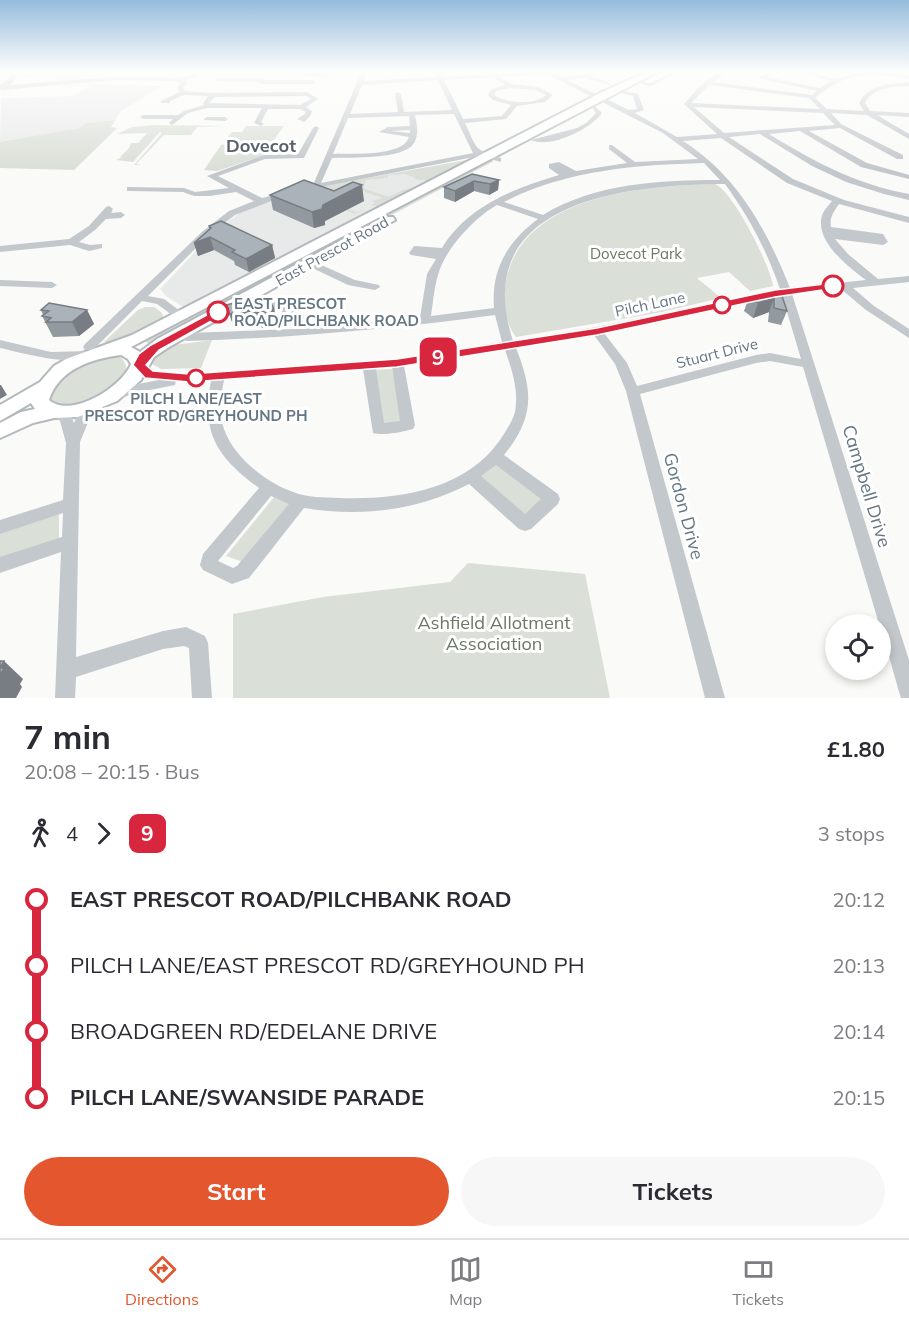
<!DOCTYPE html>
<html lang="en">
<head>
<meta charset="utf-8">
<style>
	:root { --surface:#fff; --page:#f7f7f7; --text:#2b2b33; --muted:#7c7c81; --line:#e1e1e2; --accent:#e4572e }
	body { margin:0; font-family:Mulish,sans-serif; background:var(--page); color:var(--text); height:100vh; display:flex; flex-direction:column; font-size:22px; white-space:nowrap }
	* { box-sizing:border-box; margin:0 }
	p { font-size:20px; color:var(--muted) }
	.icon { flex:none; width:33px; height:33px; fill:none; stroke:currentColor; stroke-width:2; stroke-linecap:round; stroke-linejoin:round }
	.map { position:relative; height:698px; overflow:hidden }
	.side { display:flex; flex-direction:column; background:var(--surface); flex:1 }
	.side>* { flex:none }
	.badge { padding:0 12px; border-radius:9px; font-size:21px; line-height:39px }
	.tools { position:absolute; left:825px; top:614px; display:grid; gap:12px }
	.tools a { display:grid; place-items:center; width:66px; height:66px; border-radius:50%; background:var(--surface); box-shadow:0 3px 9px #0003; font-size:30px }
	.map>.badge { position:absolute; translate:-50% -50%; box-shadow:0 0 0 3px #fff }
	.legs { display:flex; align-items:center; gap:9px; height:66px; padding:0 24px; font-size:20px }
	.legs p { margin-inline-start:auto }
	.headline { display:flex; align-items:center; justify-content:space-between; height:102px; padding:0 24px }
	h1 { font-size:33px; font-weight:700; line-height:45px }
	.action { display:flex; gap:12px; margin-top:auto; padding:12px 24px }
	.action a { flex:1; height:69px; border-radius:36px; background:var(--accent); color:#fff; font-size:24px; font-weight:700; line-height:69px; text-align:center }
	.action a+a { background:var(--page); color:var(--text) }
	ul { padding:0 24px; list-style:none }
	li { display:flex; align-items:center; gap:21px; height:66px; font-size:22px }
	li i { display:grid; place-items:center; width:9px; height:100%; margin:0 8px; background:currentColor }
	li i::after { content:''; width:15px; height:15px; margin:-8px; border:4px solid; border-radius:50%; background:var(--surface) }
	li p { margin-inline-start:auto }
	li:first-child i { background:linear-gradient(#0000 50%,currentColor 0) }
	li:last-child i { background:linear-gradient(currentColor 50%,#0000 0) }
	.dock { display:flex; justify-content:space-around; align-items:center; height:84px; border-top:2px solid var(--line); background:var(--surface); font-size:16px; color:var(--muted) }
	.dock a { display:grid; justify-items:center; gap:3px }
	.dock .on { color:var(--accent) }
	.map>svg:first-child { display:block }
</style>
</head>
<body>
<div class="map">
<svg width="909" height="698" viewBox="0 0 909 698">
	<rect width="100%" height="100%" fill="#fafaf8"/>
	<!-- built -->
	<g fill="#e8e9e9">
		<polygon points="19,71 117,71 78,80 57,80 56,75 14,80"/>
		<polygon points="95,84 162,86 121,111 115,120 86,123 80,128 0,142 1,98 73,96"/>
		<polygon points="401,172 429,181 183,307 166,296 160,289 216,230 244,210 330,185"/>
	</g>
	<!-- green -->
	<g fill="#dadfd7">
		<polygon points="115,120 111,127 117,128 74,170 0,168 0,142 79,128 86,123"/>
		<polygon points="155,125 228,126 197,127 191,135 164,135 136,164 141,165 134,165 162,133 160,132 133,162 116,160 122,157 120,157 129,148 131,143 138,143 147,133 117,134 132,127"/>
		<polygon points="246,126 284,126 262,156 217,171 204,170 221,145 227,144 229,140 226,139 232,132 242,132"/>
		<polygon points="472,159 429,181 414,179 416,178 405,174 388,175 388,178 366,180 363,188 389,197 402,190 416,187 405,193 401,192 403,194 380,206 371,205 375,203 372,201 383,198 356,189 340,206 357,212 368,208 355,214 306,194 323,186"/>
		<polygon points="488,159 494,161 310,258 267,278 258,280"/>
		<path d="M715,184C733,191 771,267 773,286L750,291L729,272L697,278L721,298L657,313L516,337C504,322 503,298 506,280C524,194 645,186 715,184Z"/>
		<polygon points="216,301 222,305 149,344 143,340"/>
		<path d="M145,307H154L162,313L163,317C152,325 116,345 104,342L138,310Z"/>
		<polygon points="212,340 201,368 161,369 152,364 150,358 166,346"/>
		<path d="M112,355L119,356C149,379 74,417 50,401L49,397C59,369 87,362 112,355Z"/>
		<polygon points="392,369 403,422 383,424 375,370"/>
		<polygon points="496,463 543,499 525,515 478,477"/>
		<polygon points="275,496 293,504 249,564 226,556"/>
		<polygon points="59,512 59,541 0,560 0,531"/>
		<polygon points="468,563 585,574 610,698 233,698 233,614 323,597 450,582"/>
	</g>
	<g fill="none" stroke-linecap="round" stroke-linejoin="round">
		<!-- highway casing -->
		<g stroke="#b4b9bd" stroke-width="4">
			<g id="highway">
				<path d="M649,71H659L131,347L140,352L157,339L385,217H393L395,220L169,347L154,357L141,380L117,401L78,417L54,418L33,423L0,438V423L21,412L35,409L31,403L0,421V405L40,382L54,366L66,359L132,335L602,92ZM121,355L128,359L131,364C122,387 71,419 49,400C59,369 91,359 121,355Z"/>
				<polygon points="665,71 675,71 650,84 643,82"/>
			</g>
		</g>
		<!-- minor -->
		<g fill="#c3c8cc" fill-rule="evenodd">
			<path d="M0,71H18L15,79L10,85C60,81 109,76 160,77C172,77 187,81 195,71H201L196,77L186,80L188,82L183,88L185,91L213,93L307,92L318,99L306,107L312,111L310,116L304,122L297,119L305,114L306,112L300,109H268L261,122L264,124L261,126L254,123L262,108H207L188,113L172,125L169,123L173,119H143L140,117L143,115H178L184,111L204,105L203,103L208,96L184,95L170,101V103H161V101L180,92L177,88L181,83L175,81L114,80L3,90L0,89V85L9,78L12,73L0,75ZM306,96L311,99L300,105L209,103L215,97Z"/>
			<path d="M362,71H368L363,81L437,77L434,71H440L442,77L550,71L562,77L601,71L590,76L610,83V85L585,78L567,80L629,110L637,109L633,96L622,93L625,91L638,94L644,110L635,113L677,137L717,134L684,104C695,92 711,71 728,71L713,82L812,95L817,91L758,78L771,71H779L767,77L820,88L830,81L799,71H808L835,79L865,71H882L909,75V79C871,72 845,72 815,98L827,109L864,111L859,103C869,84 890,84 909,82V86C893,87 873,87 865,103L870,111L909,113V117L877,115L909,134V139L867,115L831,113L841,124L903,155V159H897L840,128L809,131L867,163L909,175V179L861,167L800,131L769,134C815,162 855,184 909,194V200L884,194L846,182L812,166L760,134L729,137L793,179L844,200L909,217V223L839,204C834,211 829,218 831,227L883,234L888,242L883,245L835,239L848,254L878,279L909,276V282L853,288L874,306L909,329V338L866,310L841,289L792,294L909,660V698H901L899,692L880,624H879L803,367L770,361L756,363L640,394L725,698H705L626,391L615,364L594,335L516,348C533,391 535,417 504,455L558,494L560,499L558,504L531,529L525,531L519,529L469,484C417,511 361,517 304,508L249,578L232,584L203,570L200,565L203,554L259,488C217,457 201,433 211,381H176L175,385L135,393L114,401L109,399L107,396L109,393L133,385L159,380C147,379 140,375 133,365L135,362H143L153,371L189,374L397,359L502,342L495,315C393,329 290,338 187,341L175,337L173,334L179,330L188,333L295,329L294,319L260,299L259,297L260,295L264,294L304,315L306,328L420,318L427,274L436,259L411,255L409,253L414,246L442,248C467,206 515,188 559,175L549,168V164L559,162L576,171L627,163L609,149V145H612L635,162L698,159L663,133L547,74L499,77L511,84L538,87L553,95L545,102L517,106L506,119L465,123C477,148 473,150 501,158V162L479,156L300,191V187L313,185ZM493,77L505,85L492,89L488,95L493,100L511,105L502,116L463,119L444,80ZM438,80L452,110L404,112L401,94L398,92L395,94L398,112L350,114L362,85ZM709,85L809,98L820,109L691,103ZM510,88L535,90L546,95C535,105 506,104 494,95L496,91ZM694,107L823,113L835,125L724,133ZM454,114L473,153L321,183L332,158C350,157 404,160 414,143C419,135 417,124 415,115ZM409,116L410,126L388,127L379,132L409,137C403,157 352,153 333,154L348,118ZM410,130V133L391,131ZM721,138L787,183L832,201C829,205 825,209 823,213C812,239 847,266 866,280L790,288C767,230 737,175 683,141ZM704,163L720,180C661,180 595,183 543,215L504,202C566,170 635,165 704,163ZM725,184C749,217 767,251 780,289L597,327L513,341C467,200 627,185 725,184ZM497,205L538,219C507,242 491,270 494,308L431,316C433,303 434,288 438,275C445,249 474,218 497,205ZM782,295L801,359L770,353L756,355L637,386L627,363L604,333ZM505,350C512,370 519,390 515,412C512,422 506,431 500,440C465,491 395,500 339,498C324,497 308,498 293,492C266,482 234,458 224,429C218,413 221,396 224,380L363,369L373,433C384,436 402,432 413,429L415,425L404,366ZM392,367L400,421L384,423L376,369ZM496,465L541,499L525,514L481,476ZM271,496L289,504L237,566L233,568L218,561Z"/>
			<polygon points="304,73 326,73 329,75 326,77 302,76"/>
			<polygon points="217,78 262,78 265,80 313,80 316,82 313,84 261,84 258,82 215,81"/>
			<path d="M592,107H596L602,113C591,129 550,149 531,140L577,128L586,123L596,113Z"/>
			<polygon points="207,117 225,117 228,119 225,121 205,120 204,119"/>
			<polygon points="316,126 319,128 304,158 265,159 218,176 262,198 286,192 290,194 235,215 209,235 148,296 164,299 184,314 186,316 184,318 176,318 157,304 142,301 93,350 85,350 83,347 85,344 203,231 229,211 254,201 236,192 210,196 194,196 183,192 130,191 127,191 127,187 184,188 195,192 229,188 207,176 264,155 298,154 313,128"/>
			<polygon points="109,206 113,209 111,213 121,212 125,215 121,218 106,219 95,230 79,242 90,245 102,244 102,248 89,251 70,245 0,252 0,246 69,239 89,226 106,207"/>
			<polygon points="310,260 355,280 379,285 380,287 375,290 348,285 306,265 306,261"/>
			<polygon points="0,280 52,282 57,285 52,288 0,286"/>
			<path d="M0,340L51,352L87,351L93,355C78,369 19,352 0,348Z"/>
			<path d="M98,398L103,400L105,403L89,420L80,442L76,657L163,631L186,627L205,636L208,643L212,698H192L189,648L184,646L163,649L76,677L75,698H55L61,552L0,573V557L62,537L63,513L0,534V520L63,500L66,443L60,421L52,412L54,409H64L71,416L74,423C78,413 88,402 98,398Z"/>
		</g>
		<!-- highway -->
		<use href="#highway" fill="#fff" fill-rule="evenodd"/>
	</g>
	<!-- wall -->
	<g fill="#929a9f">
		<polygon points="472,174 499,180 498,190 489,195 474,191 455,202 444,198 444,187"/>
		<polygon points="270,195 364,201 325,221 325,225 314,228 273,210"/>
		<polygon points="209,226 272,245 275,258 249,272 235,265 234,261 214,250 198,256 194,243 209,229"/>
		<polygon points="749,297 783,299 787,311 781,325 768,322 769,312 753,318 744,311"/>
		<polygon points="260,300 274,309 277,323 262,328 259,321 234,328 226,305"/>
		<polygon points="41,310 87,310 94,324 79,336 53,337 42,316 43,315"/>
	</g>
	<!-- shaded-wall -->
	<g fill="#777d82">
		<polygon points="499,180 498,190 489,195 490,184"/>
		<polygon points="474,181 474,191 455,202 455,191"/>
		<polygon points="362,185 364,201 325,221 325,225 314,228 312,212 323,205"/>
		<polygon points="210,237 214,250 198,256 194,243"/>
		<polygon points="272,245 275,258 249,272 246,259"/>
		<polygon points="774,298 769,312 753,318 758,303"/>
		<polygon points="255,307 259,321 234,328 230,314"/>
		<polygon points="274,309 277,323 262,328 258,313"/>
		<polygon points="87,310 94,324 79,336 72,322"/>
		<polygon points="0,385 1,385 7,395 0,399"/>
		<polygon points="4,661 23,679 20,684 22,687 16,698 0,698 0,669"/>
	</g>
	<!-- building -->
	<g fill="#aab3b9" stroke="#777d82" stroke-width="1.5">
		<polygon points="472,174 499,180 490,184 474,181 455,191 444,187"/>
		<polygon points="304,180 334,191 353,182 362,185 323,205 322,209 312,212 270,195"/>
		<polygon points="221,221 272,245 246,259 232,252 235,250 210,237 194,243 211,228 209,226"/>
		<polygon points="772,291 784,295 782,296 787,311 774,308 774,298 758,303 749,297"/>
		<polygon points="258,297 260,300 268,298 274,309 258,313 255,307 230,314 226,305"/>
		<polygon points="49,303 87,310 72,322 46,322 51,318 42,316 49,311 41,310"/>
		<polygon points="0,661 4,661 0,668"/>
		<polygon points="0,668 4,668 0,675"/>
	</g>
	<!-- sky -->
	<linearGradient id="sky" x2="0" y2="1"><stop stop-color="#96bcdc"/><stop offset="0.42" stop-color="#fdfdfc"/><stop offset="1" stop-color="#fdfdfc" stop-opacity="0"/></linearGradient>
	<rect width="909" height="169" fill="url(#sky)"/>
	<!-- line-1 -->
	<polygon fill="#d7263d" stroke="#fff" stroke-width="1.5" points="833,283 836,284 836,288 775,297 597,335 397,367 189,382 145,378 133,365 139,354 151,345 218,309 224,312 222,315 159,350 146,365 153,371 189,374 397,359 597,328 775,290"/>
	<!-- markers -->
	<g fill="#fff" stroke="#d7263d" stroke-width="3">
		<circle cx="833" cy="286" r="10"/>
		<circle cx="722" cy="305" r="8"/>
		<circle cx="218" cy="312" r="10"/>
		<circle cx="196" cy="378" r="8"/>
	</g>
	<g text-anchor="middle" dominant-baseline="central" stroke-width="6" stroke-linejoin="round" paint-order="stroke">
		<!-- street labels -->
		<g font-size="15" fill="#657683" stroke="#fff">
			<text transform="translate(332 251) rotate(-29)">East Prescot Road</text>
			<text transform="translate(650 304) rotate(-12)">Pilch Lane</text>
			<text transform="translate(717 353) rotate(-14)">Stuart Drive</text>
		</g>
		<!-- park labels -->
		<g font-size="15" fill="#687a64" stroke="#fff">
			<text x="636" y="253">Dovecot Park</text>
		</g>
		<!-- stop labels -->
		<g font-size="15" font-weight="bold" fill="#657683" stroke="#fff" text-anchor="start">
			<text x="234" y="303">EAST PRESCOT<tspan x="234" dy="17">ROAD/PILCHBANK ROAD</tspan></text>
			<text x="196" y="398" text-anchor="middle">PILCH LANE/EAST<tspan x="196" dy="17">PRESCOT RD/GREYHOUND PH</tspan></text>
		</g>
		<!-- far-district labels -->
		<g font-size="18" font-weight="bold" fill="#57646e" stroke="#fff">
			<text x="261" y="145">Dovecot</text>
		</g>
		<!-- near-street labels -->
		<g font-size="18" fill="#657683" stroke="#fff">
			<text transform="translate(867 486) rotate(73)">Campbell Drive</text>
			<text transform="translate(684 506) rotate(75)">Gordon Drive</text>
		</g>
		<!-- near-park labels -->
		<g font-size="18" fill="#687a64" stroke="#fff">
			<text x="494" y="622">Ashfield Allotment<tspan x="494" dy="21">Association</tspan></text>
		</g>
	</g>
</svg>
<div class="tools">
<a><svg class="icon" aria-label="locate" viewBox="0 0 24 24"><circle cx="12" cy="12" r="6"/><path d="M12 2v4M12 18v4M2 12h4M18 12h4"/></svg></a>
</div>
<b class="badge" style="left:438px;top:357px;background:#d7263d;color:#fff">9</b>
</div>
<section class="side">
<div class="headline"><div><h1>7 min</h1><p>20:08 – 20:15 · Bus</p></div><b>£1.80</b></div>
<div class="legs"><svg class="icon" aria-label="walk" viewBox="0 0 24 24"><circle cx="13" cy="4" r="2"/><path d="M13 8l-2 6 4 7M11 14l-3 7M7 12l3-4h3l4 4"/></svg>4<svg class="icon" aria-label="forward" viewBox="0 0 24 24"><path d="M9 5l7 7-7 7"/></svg><b class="badge" style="background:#d7263d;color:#fff">9</b><p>3 stops</p></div>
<ul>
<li><i style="color:#d7263d"></i><b>EAST PRESCOT ROAD/PILCHBANK ROAD</b><p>20:12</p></li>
<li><i style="color:#d7263d"></i><span>PILCH LANE/EAST PRESCOT RD/GREYHOUND PH</span><p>20:13</p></li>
<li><i style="color:#d7263d"></i><span>BROADGREEN RD/EDELANE DRIVE</span><p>20:14</p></li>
<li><i style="color:#d7263d"></i><b>PILCH LANE/SWANSIDE PARADE</b><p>20:15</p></li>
</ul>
<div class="action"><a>Start</a><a>Tickets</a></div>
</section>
<nav class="dock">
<a class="on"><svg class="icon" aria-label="directions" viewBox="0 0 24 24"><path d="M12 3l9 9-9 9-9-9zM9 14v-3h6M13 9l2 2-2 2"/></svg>Directions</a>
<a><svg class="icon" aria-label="map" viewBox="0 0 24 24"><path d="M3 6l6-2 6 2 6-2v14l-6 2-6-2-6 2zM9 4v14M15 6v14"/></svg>Map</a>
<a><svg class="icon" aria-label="tickets" viewBox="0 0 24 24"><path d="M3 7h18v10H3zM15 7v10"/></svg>Tickets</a>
</nav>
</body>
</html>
